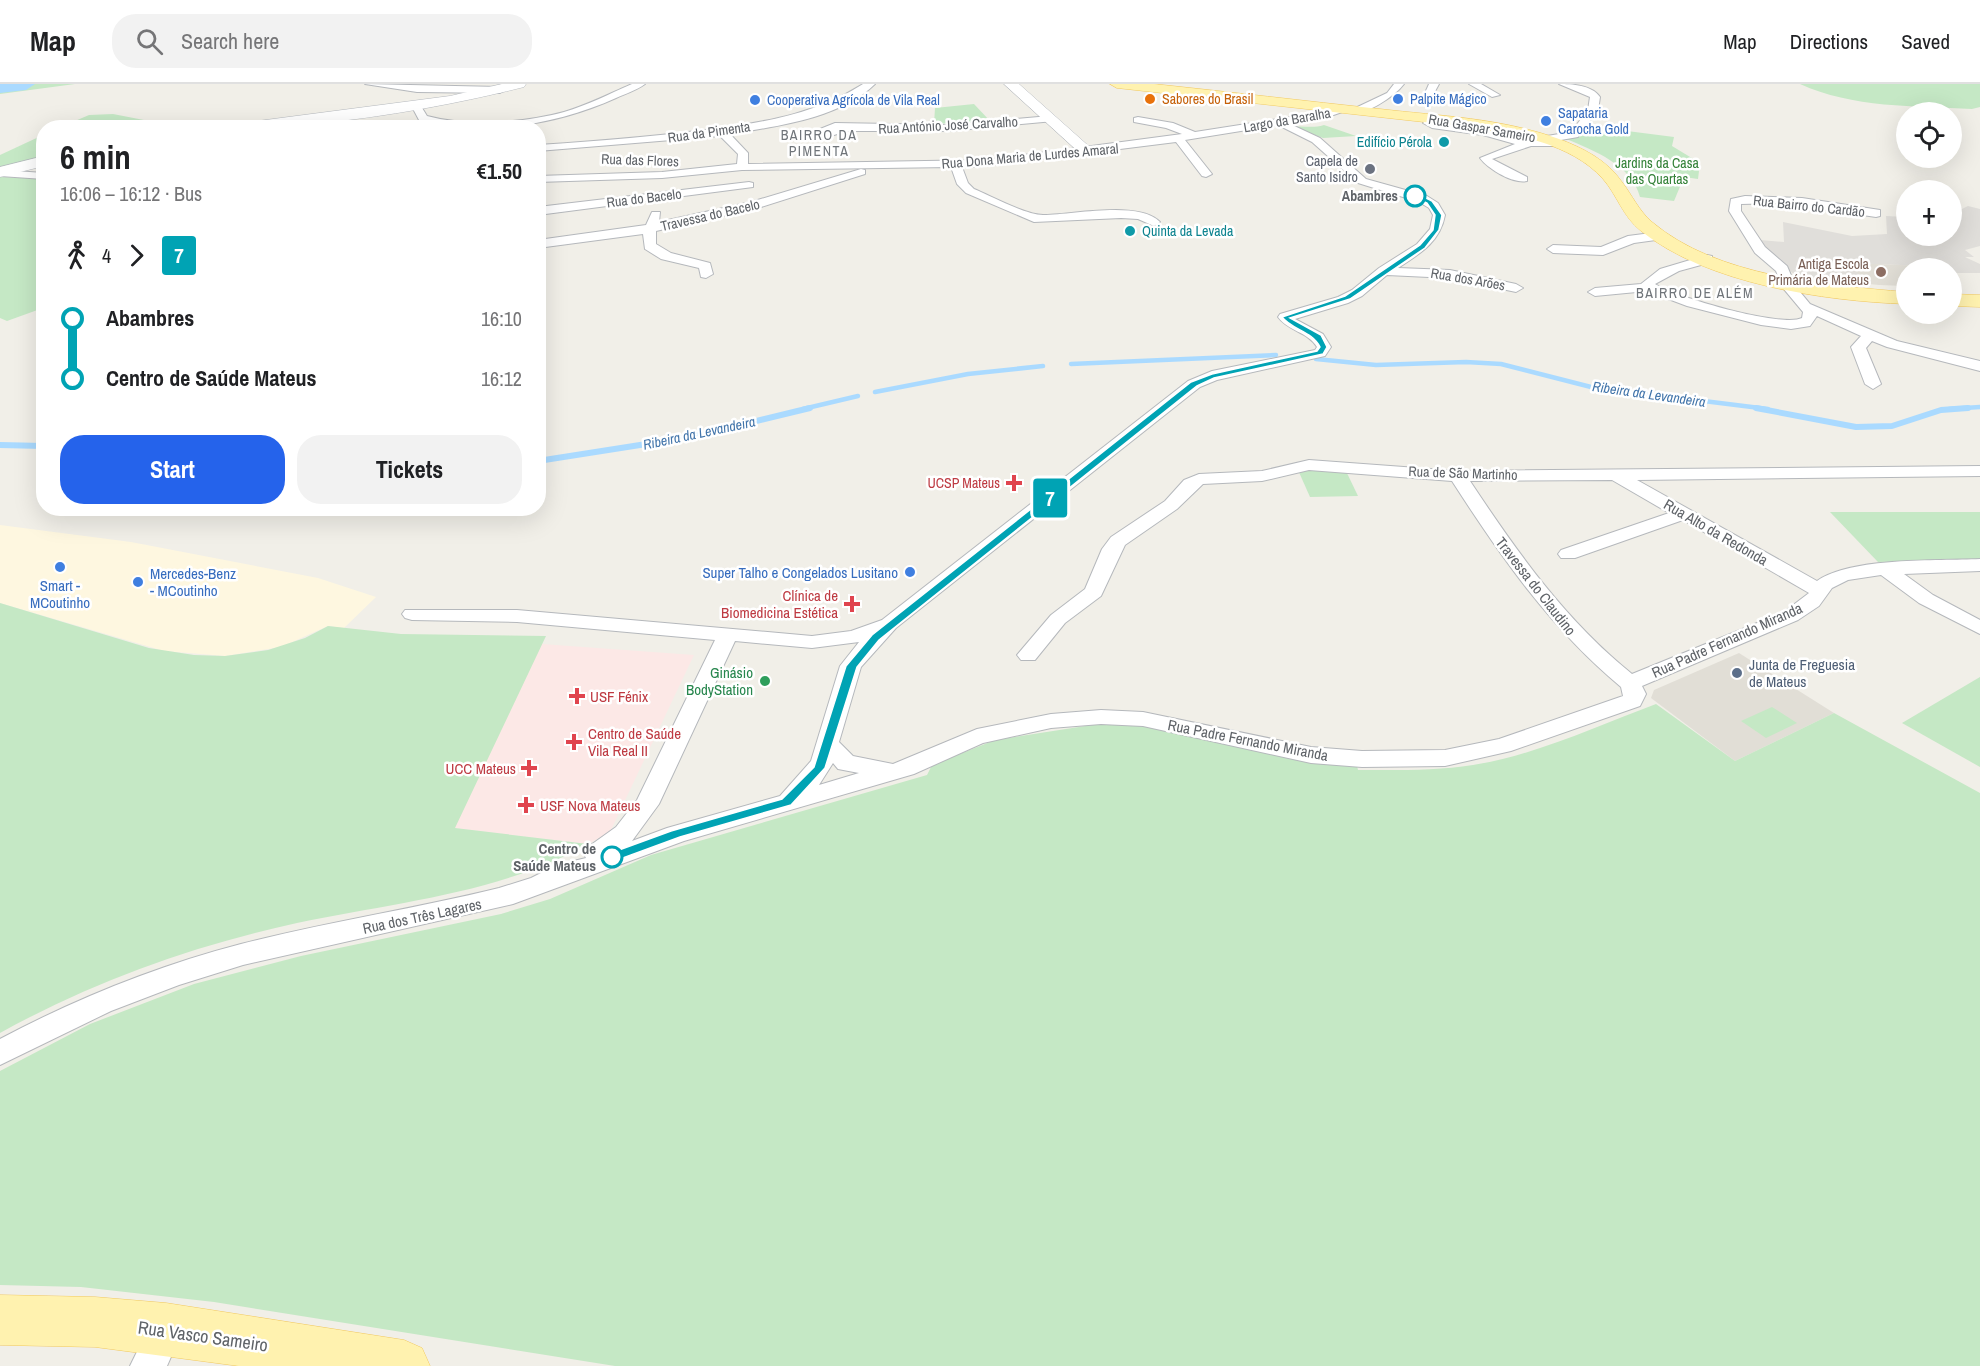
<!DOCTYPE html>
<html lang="en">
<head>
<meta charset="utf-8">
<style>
	:root { --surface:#fff; --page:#f2f2f2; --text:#202124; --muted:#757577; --line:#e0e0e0; --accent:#2563eb }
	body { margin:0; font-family:"Archivo Narrow",sans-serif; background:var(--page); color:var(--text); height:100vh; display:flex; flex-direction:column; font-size:22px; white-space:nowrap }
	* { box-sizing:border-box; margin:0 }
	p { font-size:20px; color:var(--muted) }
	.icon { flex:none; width:33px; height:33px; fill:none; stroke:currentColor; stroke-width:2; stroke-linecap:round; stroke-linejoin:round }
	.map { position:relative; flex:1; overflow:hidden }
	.drawer { position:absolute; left:36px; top:36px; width:510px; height:396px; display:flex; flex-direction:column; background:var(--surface); border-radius:24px; box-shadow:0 6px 24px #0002 }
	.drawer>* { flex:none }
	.badge { padding:0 12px; border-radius:4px; font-size:21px; line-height:39px }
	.controls { position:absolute; left:1896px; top:18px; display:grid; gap:12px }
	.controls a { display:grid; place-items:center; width:66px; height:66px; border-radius:50%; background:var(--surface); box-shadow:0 6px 24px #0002; font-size:30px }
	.map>.badge { position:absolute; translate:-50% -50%; box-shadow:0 0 0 3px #fff }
	.legs { display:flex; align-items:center; gap:9px; height:66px; padding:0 24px; font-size:20px }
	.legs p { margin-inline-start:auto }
	.head { display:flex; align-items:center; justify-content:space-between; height:102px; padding:0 24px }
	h1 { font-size:33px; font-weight:800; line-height:45px }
	.primary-button { display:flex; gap:12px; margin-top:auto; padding:12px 24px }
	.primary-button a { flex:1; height:69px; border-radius:24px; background:var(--accent); color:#fff; font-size:24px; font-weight:800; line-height:69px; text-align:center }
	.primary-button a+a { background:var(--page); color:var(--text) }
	ul { padding:0 24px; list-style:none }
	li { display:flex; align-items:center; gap:21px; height:60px; font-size:22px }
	li i { display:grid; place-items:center; width:9px; height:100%; margin:0 8px; background:currentColor }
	li i::after { content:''; width:15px; height:15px; margin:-8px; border:4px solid; border-radius:50%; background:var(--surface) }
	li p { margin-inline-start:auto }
	li:first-child i { background:linear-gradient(#0000 50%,currentColor 0) }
	li:last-child i { background:linear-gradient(currentColor 50%,#0000 0) }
	header { display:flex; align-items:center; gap:36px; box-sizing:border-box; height:84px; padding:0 30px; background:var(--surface); border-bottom:2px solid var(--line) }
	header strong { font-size:28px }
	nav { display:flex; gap:33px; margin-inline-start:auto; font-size:21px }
	.search { width:420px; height:54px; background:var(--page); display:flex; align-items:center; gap:15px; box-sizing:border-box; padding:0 21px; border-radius:24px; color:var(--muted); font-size:22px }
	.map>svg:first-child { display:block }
</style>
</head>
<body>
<header>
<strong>Map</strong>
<div class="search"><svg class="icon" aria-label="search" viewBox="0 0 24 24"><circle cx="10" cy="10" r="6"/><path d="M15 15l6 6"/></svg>Search here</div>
<nav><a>Map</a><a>Directions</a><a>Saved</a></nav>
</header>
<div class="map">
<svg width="1980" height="1282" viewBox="0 0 1980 1282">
	<rect width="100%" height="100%" fill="#f1efe8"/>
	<!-- commercial -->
	<polygon fill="#fef7e0" points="0,441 131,458 318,494 376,513 344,544 328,542 281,563 225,572 164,567 0,519"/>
	<!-- industrial -->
	<polygon fill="#e0deda" points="1968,122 1980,125 1980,162 1965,166 1974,173 1965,173 1980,180 1980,189 1956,189 1952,184 1929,184 1926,182 1848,179 1869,200 1825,196 1794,190 1773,174 1760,156 1784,158 1783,138 1852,152 1887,150 1886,132 1906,133 1906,152 1952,152 1952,130"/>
	<!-- education -->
	<g fill="#e1ded6">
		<polygon points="1847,179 1926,182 1929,184 1906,184 1906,202 1879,201 1869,200"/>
		<polygon points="1739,569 1834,629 1735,677 1651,614 1654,606"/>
	</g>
	<!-- medical -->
	<polygon fill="#fce8e6" points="542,560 694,571 610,748 588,760 454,744"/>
	<!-- green -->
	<g fill="#c5e8c5">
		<polygon points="0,0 75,0 0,10"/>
		<path d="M1800,0H1980V23L1972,25C1915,22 1852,24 1800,0Z"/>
		<polygon points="974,20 990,37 934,40 935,24"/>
		<polygon points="113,30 149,37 174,37 174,43 61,43 89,31"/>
		<path d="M1324,41L1356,52L1323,54L1294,43C1304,41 1311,45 1324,41Z"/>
		<path d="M1588,42L1674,53L1672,62L1700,79L1698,95L1684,93L1674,117L1640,113C1632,81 1593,66 1566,55L1583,51Z"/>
		<polygon points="43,51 43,73 0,85 0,71"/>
		<polygon points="0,93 43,94 43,224 7,237 0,234"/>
		<polygon points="1345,385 1358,412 1310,413 1298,386"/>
		<polygon points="1830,428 1980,428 1980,476 1878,478"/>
		<path d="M0,519L149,564L194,571L225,572L268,566L305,554L328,542L401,550L546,552L455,744L588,760C499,810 395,818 297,839C192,862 94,897 0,949Z"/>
		<polygon points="1980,593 1980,683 1902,639"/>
		<path d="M1656,620L1735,677L1834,629L1980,709V1282H615L214,1218L81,1203L0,1201V987L90,940L194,900L301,872L501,830L550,815L651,771L927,691L932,681L995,656L1098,640L1138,641L1357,682L1358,686C1396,686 1435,687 1473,681C1536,671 1597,642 1656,620Z"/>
		<polygon points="1772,623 1797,639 1766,654 1741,637"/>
	</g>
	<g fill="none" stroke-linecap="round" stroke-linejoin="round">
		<!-- stream-far1 -->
		<g stroke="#aadaff" stroke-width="4.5">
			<polyline points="1316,275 1376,281 1466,278 1501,280 1591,303 1768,325"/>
			<polyline points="1071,280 1276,271"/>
			<polyline points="875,308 968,290 1043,282"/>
			<polyline points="803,325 858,312"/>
			<polyline points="1949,325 1980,323"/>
		</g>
		<!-- stream -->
		<g stroke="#aadaff" stroke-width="6">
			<polyline points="1756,324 1856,343 1892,342 1941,326 1968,324"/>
			<polyline points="0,361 44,362"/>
			<polyline points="538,377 691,353 810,324"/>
		</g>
		<!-- river -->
		<polygon fill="#aadaff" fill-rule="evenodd" points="0,0 35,0 26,6 0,9"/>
		<!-- street casing -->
		<g stroke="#b5b8bc" stroke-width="2">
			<g id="street">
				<polygon points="365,0 500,3 505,6 500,9 417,8"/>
				<path d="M632,0H645C637,6 625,10 616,14C556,41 483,53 419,36L411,21L419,19L427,32C468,43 523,39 564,28C588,21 609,10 632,0Z"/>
				<path d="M863,0H875C839,35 777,42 730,50L748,69V80L985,76L1182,50L1166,44L1134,38V34L1138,33L1173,39L1195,48L1323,28L1341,22L1346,25L1345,27L1325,34L1290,40L1320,54L1366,95L1427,112L1438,119L1445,131C1440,158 1421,169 1398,184L1450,186L1516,200L1523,204L1516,208L1450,194L1387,191L1362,212L1348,219L1295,235L1323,250L1331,263L1325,272L1217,296L1200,303L896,544L861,583L839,658L853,672L893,680L977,645L1051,630L1101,626L1143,628L1311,663L1362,667L1445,666L1499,655L1623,612L1621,603C1551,545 1501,473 1452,397L1309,386L1262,397L1203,400L1177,425L1125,461L1101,512L1065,539L1035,576H1021L1017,571L1051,531L1085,505L1102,465L1111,453L1165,417L1184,396L1199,390L1262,387L1309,376L1458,387L1980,382V392L1637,396L1817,497C1851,473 1937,477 1980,475V487L1904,490L1933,511L1980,536V550L1919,519L1881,491L1848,496L1832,504L1819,522L1798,536L1642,602L1646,610L1640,622L1511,667L1445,682L1362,683L1311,679L1143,642L1101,640L1051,644L983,659L914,690L684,757L513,820L243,881L179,901L111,927L0,981V955C77,914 157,882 241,860C326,838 414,825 499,804L531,794L557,781L586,774L584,770L588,763L616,743L637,716L715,556L517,538L412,536L405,534L402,530L405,526H517L812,552L851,547L882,536L1188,297L1212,287L1315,266L1317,263C1308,248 1288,247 1278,233L1280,230L1338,213L1352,206L1379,184L1417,160L1430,145L1433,131L1429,124L1419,118L1358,99L1312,58L1278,41L1185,56L1212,90L1206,93L1202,92L1176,58L985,82L962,83L968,99L974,105C991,112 1026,131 1043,131C1072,131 1139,116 1160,138L1154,142L1138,135L1121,134L1034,138L966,109L957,100L951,83L742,86L662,94L538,98V92L662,88L737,80L738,70L720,52L538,67V61C599,57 661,52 721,44C772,37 819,28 863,0ZM1612,396L1669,429L1561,466L1558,470L1561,474H1575L1683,436L1809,509L1784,528L1632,590C1565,536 1517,468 1470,397ZM735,557L812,564L859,558L840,582L811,677L780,712L667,744L632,757L659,720ZM833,679L838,685L859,689L819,701Z"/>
				<path d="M1394,0H1404C1396,11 1361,36 1349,27L1387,9Z"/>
				<polygon points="1429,0 1439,0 1433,11 1430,12 1425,9"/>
				<polygon points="1469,0 1481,0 1500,11 1492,13"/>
				<path d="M1559,0C1572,0 1592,1 1600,13L1598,26L1578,53L1555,57L1561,58V62H1531L1492,75L1527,93V97C1513,100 1488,85 1480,74L1515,60L1483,51L1432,44L1423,39L1430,32L1434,33V38L1484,45L1526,57L1541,56V53L1571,48L1588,26L1590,13Z"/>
				<polygon points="1050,32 1055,35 1054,37 949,47 847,47 834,51 820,45 835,39 949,41"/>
				<polygon points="861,85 865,86 865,90 758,124 656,147 656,160 671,169 710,179 713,190 706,194 701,193 699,184 661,175 645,165 643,150 538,164 538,156 646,141 652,128 660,128 659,138 751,118"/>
				<polygon points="0,86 44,89 44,95 0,92"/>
				<polygon points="749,98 753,99 753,103 538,131 538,123"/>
				<path d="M1745,112L1802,114L1880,126V132L1876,133L1781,119L1741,120V127L1765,163L1787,182L1796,203L1810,220L1897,257L1980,277V287L1887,263L1872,257L1866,264L1881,300L1873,305L1865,300L1851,263L1861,252L1817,232L1810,242L1791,245L1761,241L1687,222L1647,207L1595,212L1588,208L1595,204L1641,200L1660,185L1707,171L1712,172V178L1679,187L1655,200C1675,213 1782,244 1802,234L1803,228L1783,204L1776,187L1755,169L1729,127L1731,115Z"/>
				<polygon points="1659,148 1665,152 1663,155 1634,159 1603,171 1553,169 1547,165 1553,161 1601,163 1628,152"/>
				<polygon points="166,1228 178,1233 183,1245 167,1282 130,1282 154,1233"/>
			</g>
		</g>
		<!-- secondary casing -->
		<g stroke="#b6babf" stroke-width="1">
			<g id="secondary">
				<path d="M502,0H526L524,3C432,26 322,44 228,44L235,40L450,12Z"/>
				<polygon points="1004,0 1019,0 1092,65 1095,68 1092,71 1082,71"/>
				<polygon points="44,72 44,82 0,93 0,83"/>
			</g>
		</g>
		<!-- primary casing -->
		<g stroke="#f2c960" stroke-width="1">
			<g id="primary">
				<path d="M1110,0H1154C1230,8 1305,17 1380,25C1440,32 1501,34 1559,55C1583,64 1607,76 1622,98C1632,111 1639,127 1652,138C1717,193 1825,201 1906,208V220C1824,217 1707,200 1641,147C1623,133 1617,111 1603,95C1571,59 1514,50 1469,43L1117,4Z"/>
				<polygon points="1952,210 1980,211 1980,223 1952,222"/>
				<polygon points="0,1211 95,1213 166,1219 404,1256 422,1264 430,1282 239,1282 95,1263 0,1261"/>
			</g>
		</g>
		<!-- street -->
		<use href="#street" fill="#fff" fill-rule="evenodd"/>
		<!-- secondary -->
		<use href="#secondary" fill="#fff" fill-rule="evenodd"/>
		<!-- primary -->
		<use href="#primary" fill="#fff2af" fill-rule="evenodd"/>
	</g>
	<!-- line-1 -->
	<path fill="#00a3b4" stroke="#fff" stroke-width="1.5" d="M1418,110L1432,117L1442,131L1439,146L1425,164L1350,215L1290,234L1321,251L1327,263L1323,270L1214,294L1197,302L879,556L857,583L825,684L791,721L680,753L612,778L608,777V770L671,747L782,715L814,683L846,582L872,551L1191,298L1212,290L1317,267L1320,263C1312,247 1292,246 1282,233L1345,212L1420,161L1433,146L1435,131L1427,119L1412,112Z"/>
	<!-- markers -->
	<circle fill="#e8710a" stroke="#fff" stroke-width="2" cx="1150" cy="15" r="6"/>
	<g fill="#3f7fe0" stroke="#fff" stroke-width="2">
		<circle cx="1398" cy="15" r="6"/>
		<circle cx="755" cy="16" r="6"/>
		<circle cx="1546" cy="37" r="6"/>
		<circle cx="60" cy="483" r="6"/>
		<circle cx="910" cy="488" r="6"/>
		<circle cx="138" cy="498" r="6"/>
	</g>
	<g fill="#0f9aa8" stroke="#fff" stroke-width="2">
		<circle cx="1444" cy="58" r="6"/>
		<circle cx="1130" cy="147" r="6"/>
	</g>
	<circle fill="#6b7280" stroke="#fff" stroke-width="2" cx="1370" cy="85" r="6"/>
	<g fill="#fff" stroke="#00a3b4" stroke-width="3">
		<circle cx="1415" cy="112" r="10"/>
		<circle cx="612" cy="773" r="10"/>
	</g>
	<circle fill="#8d6e63" stroke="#fff" stroke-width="2" cx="1881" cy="188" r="6"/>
	<g fill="#e0444e" stroke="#fff" stroke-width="2">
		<path d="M1011 390h6v6h6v6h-6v6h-6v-6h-6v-6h6z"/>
		<path d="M849 511h6v6h6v6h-6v6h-6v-6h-6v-6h6z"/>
		<path d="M574 603h6v6h6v6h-6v6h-6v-6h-6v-6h6z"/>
		<path d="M571 649h6v6h6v6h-6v6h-6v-6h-6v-6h6z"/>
		<path d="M526 675h6v6h6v6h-6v6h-6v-6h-6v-6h6z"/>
		<path d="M523 712h6v6h6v6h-6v6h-6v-6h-6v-6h6z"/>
	</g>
	<circle fill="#5c6f8a" stroke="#fff" stroke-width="2" cx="1737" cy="589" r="6"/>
	<circle fill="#2e9e5b" stroke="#fff" stroke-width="2" cx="765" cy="597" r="6"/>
	<g text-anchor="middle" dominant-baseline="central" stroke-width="5" stroke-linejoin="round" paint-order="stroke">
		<!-- far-food labels -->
		<g font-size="14" fill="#c56008" stroke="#fff" text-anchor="start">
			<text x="1162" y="15">Sabores do Brasil</text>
		</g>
		<!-- far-shop labels -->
		<g font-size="14" fill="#366cbe" stroke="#fff" text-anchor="start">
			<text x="1410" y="15">Palpite Mágico</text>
			<text x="767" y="16">Cooperativa Agrícola de Vila Real</text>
			<text x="1558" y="29">Sapataria<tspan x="1558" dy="16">Carocha Gold</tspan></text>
		</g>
		<!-- far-street labels -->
		<g font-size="14" fill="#5f6368" stroke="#fff">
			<text transform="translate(1287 36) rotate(-10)">Largo da Baralha</text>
			<text transform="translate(948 41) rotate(-3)">Rua António José Carvalho</text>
			<text transform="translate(1482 44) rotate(10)">Rua Gaspar Sameiro</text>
			<text transform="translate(709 48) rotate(-8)">Rua da Pimenta</text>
			<text transform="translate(1030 72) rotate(-5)">Rua Dona Maria de Lurdes Amaral</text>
			<text transform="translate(640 76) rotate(2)">Rua das Flores</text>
			<text transform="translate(644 114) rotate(-7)">Rua do Bacelo</text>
			<text transform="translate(1809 122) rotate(6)">Rua Bairro do Cardão</text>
			<text transform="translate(710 131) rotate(-13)">Travessa do Bacelo</text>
			<text transform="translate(1468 195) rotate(10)">Rua dos Arões</text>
			<text transform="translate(1463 389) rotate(2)">Rua de São Martinho</text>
		</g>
		<!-- far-neighbourhood labels -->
		<g font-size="14" letter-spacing="1.5" fill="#70757a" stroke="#fff">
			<text x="819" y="51">BAIRRO DA<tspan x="819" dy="16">PIMENTA</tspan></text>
			<text x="1695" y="209">BAIRRO DE ALÉM</text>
		</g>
		<!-- far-culture labels -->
		<g font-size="14" fill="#0d838f" stroke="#fff" text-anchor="end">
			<text x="1432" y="58">Edifício Pérola</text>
			<text x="1142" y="147" text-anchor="start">Quinta da Levada</text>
		</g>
		<!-- far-worship labels -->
		<g font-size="14" fill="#5b616d" stroke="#fff" text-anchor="end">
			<text x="1358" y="77">Capela de<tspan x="1358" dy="16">Santo Isidro</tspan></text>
		</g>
		<!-- far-park labels -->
		<g font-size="14" fill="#348238" stroke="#fff">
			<text x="1657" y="79">Jardins da Casa<tspan x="1657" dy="16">das Quartas</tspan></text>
		</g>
		<!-- far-stop labels -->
		<g font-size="14" font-weight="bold" fill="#5f6368" stroke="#fff" text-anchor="end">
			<text x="1398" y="112">Abambres</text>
		</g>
		<!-- far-education labels -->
		<g font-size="14" fill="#785e54" stroke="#fff" text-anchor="end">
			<text x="1869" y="180">Antiga Escola<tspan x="1869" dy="16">Primária de Mateus</tspan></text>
		</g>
		<!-- far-water labels -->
		<g font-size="14" font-style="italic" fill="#4174aa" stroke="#fff">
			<text transform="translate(1649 310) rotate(8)">Ribeira da Levandeira</text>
			<text transform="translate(699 349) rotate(-12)">Ribeira da Levandeira</text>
		</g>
		<!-- far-health labels -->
		<g font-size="14" fill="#be3a42" stroke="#fff" text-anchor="end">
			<text x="1000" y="399">UCSP Mateus</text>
		</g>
		<!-- street labels -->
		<g font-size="15" fill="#5f6368" stroke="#fff">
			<text transform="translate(1716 448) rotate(30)">Rua Alto da Redonda</text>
			<text transform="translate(1536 502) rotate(52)">Travessa do Claudino</text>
			<text transform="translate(1727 556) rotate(-24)">Rua Padre Fernando Miranda</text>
			<text transform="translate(1248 656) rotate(11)">Rua Padre Fernando Miranda</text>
			<text transform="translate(422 832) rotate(-12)">Rua dos Três Lagares</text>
		</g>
		<!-- shop labels -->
		<g font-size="15" fill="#366cbe" stroke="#fff" text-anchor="end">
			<text x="898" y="488">Super Talho e Congelados Lusitano</text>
			<text x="150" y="489" text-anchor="start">Mercedes-Benz<tspan x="150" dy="17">- MCoutinho</tspan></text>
			<text x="60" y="501" text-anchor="middle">Smart -<tspan x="60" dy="17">MCoutinho</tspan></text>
		</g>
		<!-- health labels -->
		<g font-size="15" fill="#be3a42" stroke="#fff" text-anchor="start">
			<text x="838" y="511" text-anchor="end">Clínica de<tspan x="838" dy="17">Biomedicina Estética</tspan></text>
			<text x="590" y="612">USF Fénix</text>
			<text x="588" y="649">Centro de Saúde<tspan x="588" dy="17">Vila Real II</tspan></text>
			<text x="516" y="684" text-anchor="end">UCC Mateus</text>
			<text x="540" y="721">USF Nova Mateus</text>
		</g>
		<!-- service labels -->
		<g font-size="15" fill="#4e5e75" stroke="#fff" text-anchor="start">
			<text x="1749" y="580">Junta de Freguesia<tspan x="1749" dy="17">de Mateus</tspan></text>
		</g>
		<!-- leisure labels -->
		<g font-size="15" fill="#27864d" stroke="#fff" text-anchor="end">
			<text x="753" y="588">Ginásio<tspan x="753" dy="17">BodyStation</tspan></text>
		</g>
		<!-- stop labels -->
		<g font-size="15" font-weight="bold" fill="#5f6368" stroke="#fff" text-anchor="end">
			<text x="596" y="764">Centro de<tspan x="596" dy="17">Saúde Mateus</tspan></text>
		</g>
		<!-- near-street labels -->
		<g font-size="18" fill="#5f6368" stroke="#fff">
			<text transform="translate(203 1252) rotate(8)">Rua Vasco Sameiro</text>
		</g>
	</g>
</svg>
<div class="controls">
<a><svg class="icon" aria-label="locate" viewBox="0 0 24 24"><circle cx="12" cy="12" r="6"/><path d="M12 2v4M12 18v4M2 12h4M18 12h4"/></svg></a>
<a>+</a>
<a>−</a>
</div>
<b class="badge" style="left:1050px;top:414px;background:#00a3b4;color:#fff">7</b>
<section class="drawer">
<div class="head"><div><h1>6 min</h1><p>16:06 – 16:12 · Bus</p></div><b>€1.50</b></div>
<div class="legs"><svg class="icon" aria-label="walk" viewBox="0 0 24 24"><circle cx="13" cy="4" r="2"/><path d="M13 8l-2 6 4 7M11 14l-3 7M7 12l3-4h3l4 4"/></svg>4<svg class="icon" aria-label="forward" viewBox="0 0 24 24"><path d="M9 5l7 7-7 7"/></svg><b class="badge" style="background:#00a3b4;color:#fff">7</b></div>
<ul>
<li><i style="color:#00a3b4"></i><b>Abambres</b><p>16:10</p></li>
<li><i style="color:#00a3b4"></i><b>Centro de Saúde Mateus</b><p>16:12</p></li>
</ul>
<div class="primary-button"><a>Start</a><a>Tickets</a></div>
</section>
</div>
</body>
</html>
